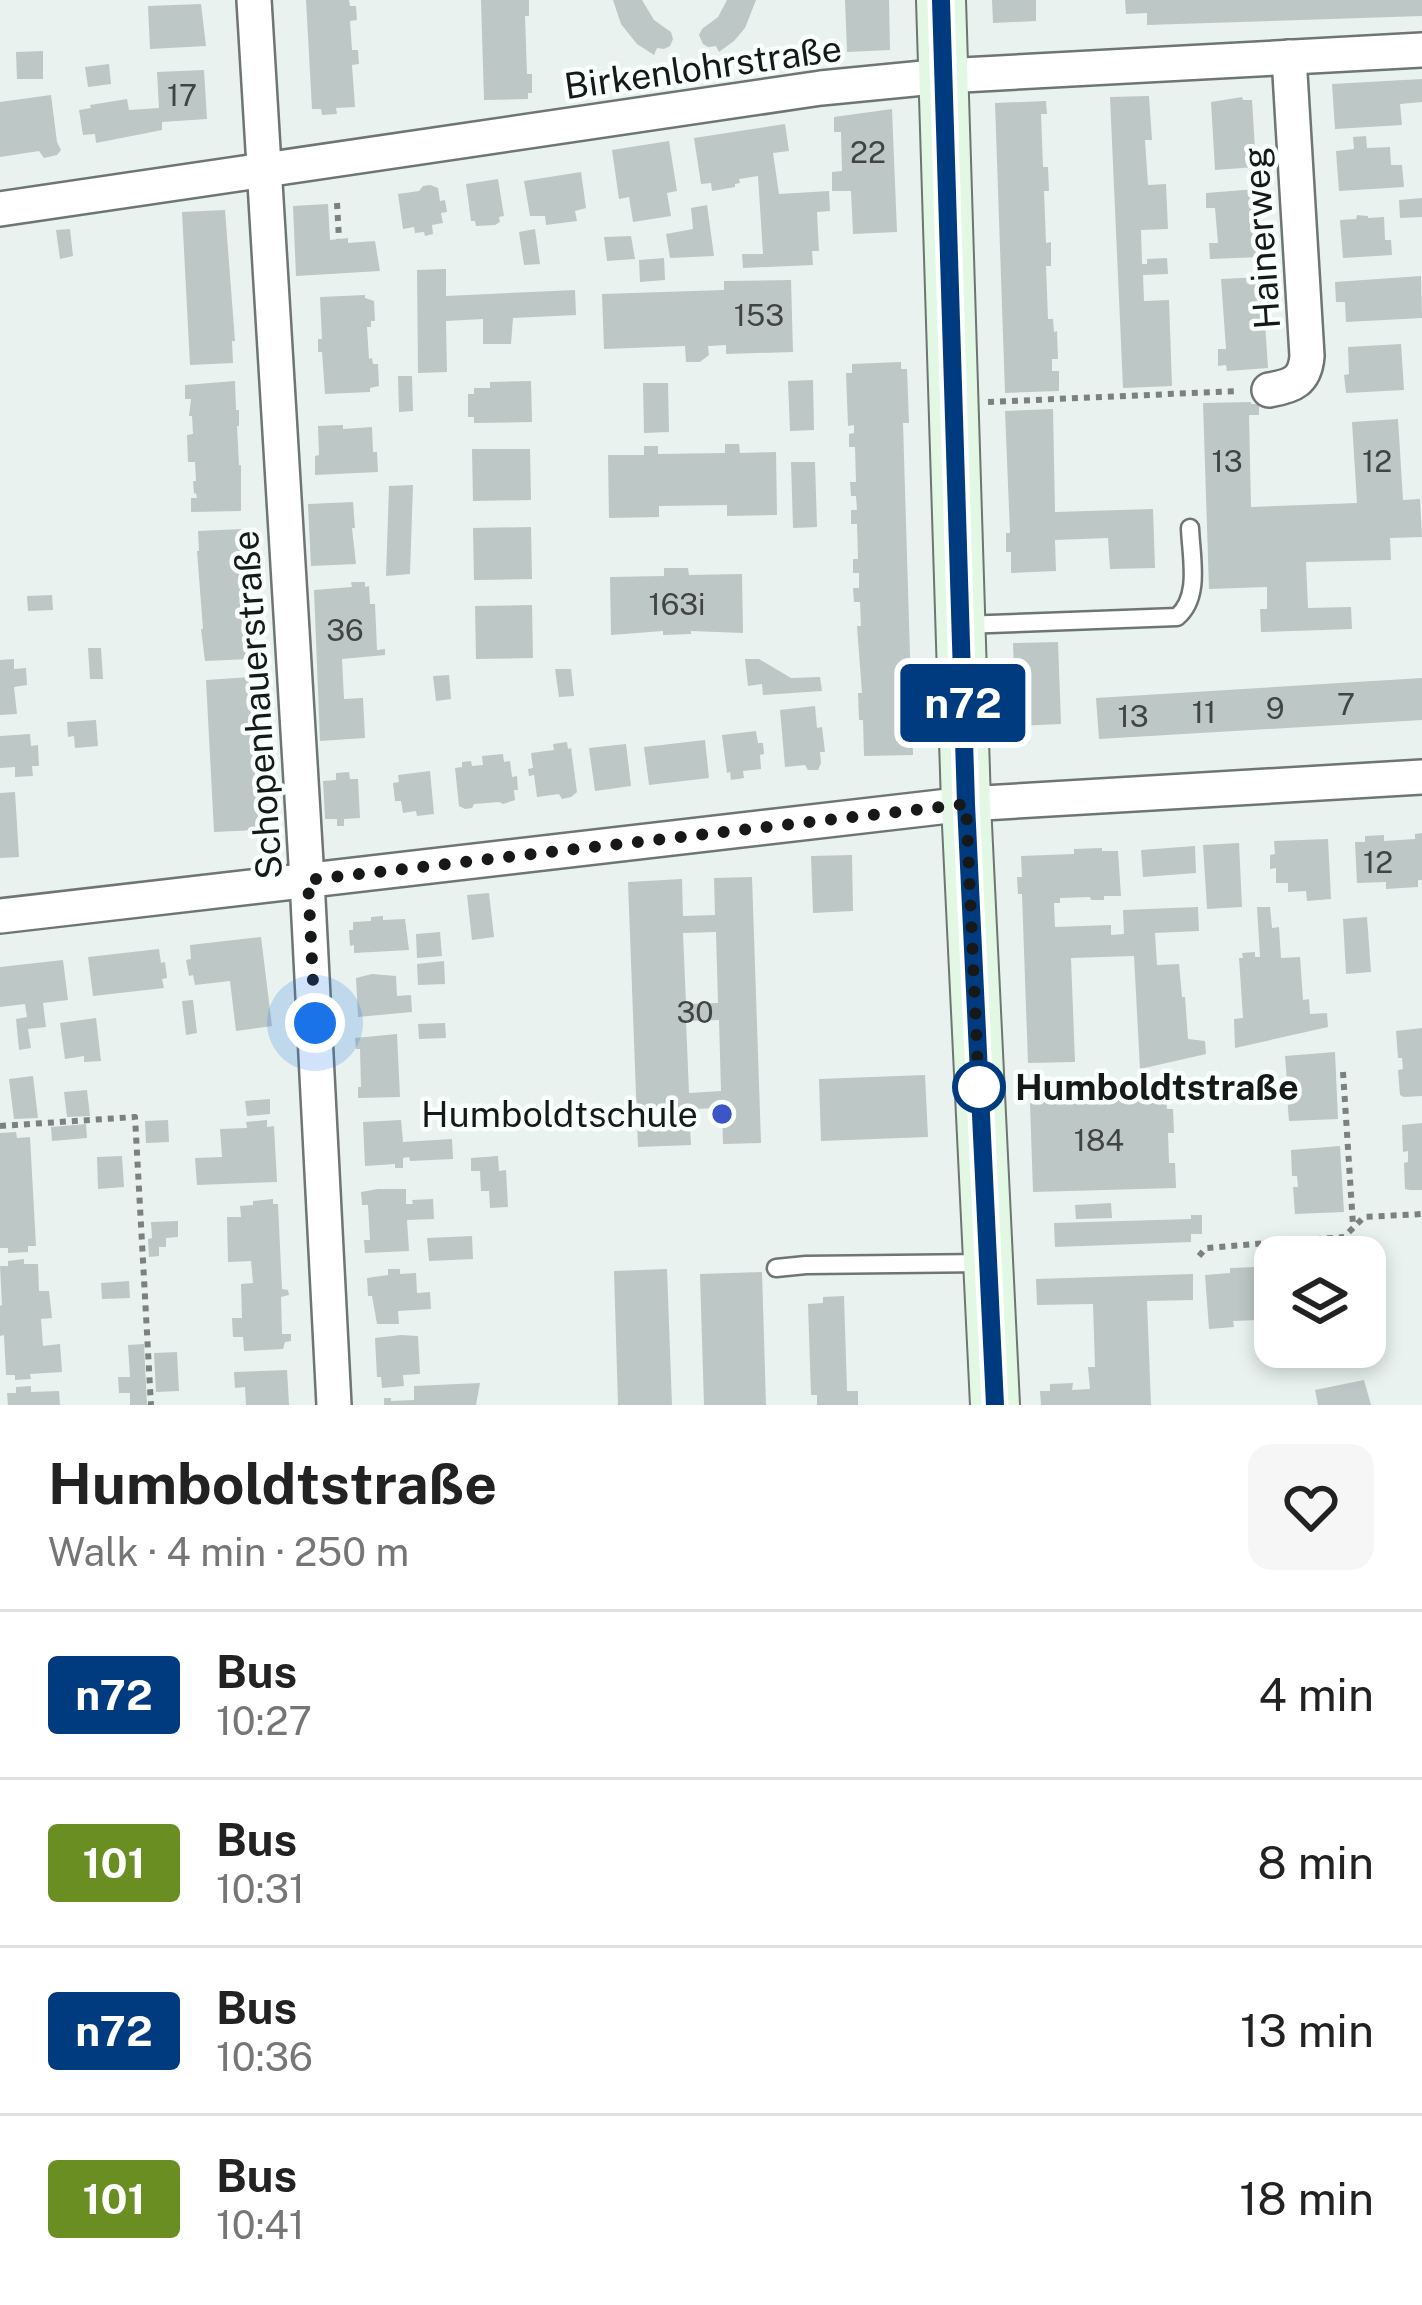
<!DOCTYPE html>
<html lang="en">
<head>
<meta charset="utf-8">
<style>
	:root { --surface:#fff; --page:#f6f6f6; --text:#222; --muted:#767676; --line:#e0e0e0 }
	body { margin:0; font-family:"Public Sans",sans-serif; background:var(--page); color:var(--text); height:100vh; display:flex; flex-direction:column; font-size:45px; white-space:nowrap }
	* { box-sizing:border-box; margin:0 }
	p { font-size:39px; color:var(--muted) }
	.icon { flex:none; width:66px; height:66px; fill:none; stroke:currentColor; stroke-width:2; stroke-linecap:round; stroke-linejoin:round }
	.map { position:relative; height:1405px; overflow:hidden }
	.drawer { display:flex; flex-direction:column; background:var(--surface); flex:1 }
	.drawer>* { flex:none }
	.badge { padding:0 24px; border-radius:9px; font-size:42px; line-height:78px }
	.buttons { position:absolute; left:1254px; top:1236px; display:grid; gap:24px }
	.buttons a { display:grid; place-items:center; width:132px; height:132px; border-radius:24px; background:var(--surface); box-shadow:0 6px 18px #0003; font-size:60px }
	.you { position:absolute; width:60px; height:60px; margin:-30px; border:9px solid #fff; border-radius:50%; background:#1a73e8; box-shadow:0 0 0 18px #1a73e833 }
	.map>.badge { position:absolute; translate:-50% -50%; box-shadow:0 0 0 6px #fff }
	.round { display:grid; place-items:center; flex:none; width:126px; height:126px; border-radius:24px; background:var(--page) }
	.summary { display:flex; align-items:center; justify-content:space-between; height:204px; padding:0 48px }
	h1 { font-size:57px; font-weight:700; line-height:90px }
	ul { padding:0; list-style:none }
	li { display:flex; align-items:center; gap:36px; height:168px; padding:0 48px; border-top:3px solid var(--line) }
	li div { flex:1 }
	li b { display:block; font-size:45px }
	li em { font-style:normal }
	li .badge { min-width:132px; font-weight:700; text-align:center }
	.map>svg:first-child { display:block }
</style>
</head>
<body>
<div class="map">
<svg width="1422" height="1405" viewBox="0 0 1422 1405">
	<rect width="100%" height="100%" fill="#e9f2ee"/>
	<!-- building -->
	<g fill="#bdc7c6" fill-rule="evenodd">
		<polygon points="306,0 349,0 350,6 356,6 357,20 350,21 352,50 358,50 359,64 352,65 355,107 336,108 337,114 322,115 321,109 312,109"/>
		<polygon points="481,0 529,0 529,16 525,16 527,74 532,74 532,93 528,93 528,99 484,100"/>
		<polygon points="613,0 642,0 654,20 671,32 673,39 670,46 664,49 657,48 654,55 637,44 621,24"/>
		<polygon points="727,0 756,0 745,28 734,41 719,52 716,46 708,47 703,44 699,35 702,29 718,17"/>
		<polygon points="845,0 889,0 890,50 847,52"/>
		<polygon points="992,0 1036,0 1036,21 993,23"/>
		<polygon points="1125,0 1422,0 1422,16 1147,25 1147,13 1126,14"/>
		<polygon points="201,4 206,46 150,49 148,6"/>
		<polygon points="43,51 43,79 17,79 16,52"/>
		<polygon points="109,64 111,84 88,87 85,67"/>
		<polygon points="204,70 207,119 162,122 162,130 96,143 95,134 83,135 79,110 91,108 90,105 127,99 129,110 159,108 157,72"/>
		<polygon points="1422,79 1422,102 1400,104 1402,125 1335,129 1332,84"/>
		<polygon points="51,95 57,142 61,150 57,155 44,158 39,151 0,157 0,102"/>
		<polygon points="1149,96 1152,140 1145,140 1148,185 1166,184 1168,229 1141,230 1142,264 1147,264 1147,259 1167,258 1168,274 1143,275 1144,301 1169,300 1172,386 1123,388 1110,97"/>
		<polygon points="1242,97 1243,100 1252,100 1256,167 1215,170 1211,102"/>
		<polygon points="1046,101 1047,114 1041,114 1043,167 1048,167 1049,191 1044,191 1046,243 1051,242 1051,266 1046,266 1048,319 1053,319 1054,332 1057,331 1058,359 1052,359 1052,371 1059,371 1059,391 1005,393 995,103"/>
		<polygon points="892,109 897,232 853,234 851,191 832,191 832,172 842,171 841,132 834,132 834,117"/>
		<polygon points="785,124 789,151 773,153 779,194 829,191 830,211 817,212 819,251 812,251 813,265 743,268 742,254 763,254 758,176 739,179 740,183 735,184 735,187 712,191 711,183 701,184 694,138"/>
		<polygon points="1366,136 1367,148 1390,147 1391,165 1402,165 1404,187 1339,191 1336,151 1354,149 1353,137"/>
		<polygon points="669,141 677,191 667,193 671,216 633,222 629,197 619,199 612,150"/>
		<polygon points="581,172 586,208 575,211 577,221 546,225 545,216 530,216 524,181"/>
		<polygon points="498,179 504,216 499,217 500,222 495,225 476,226 475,221 471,221 466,184"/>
		<polygon points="430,185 438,188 440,201 445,200 447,212 441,213 443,223 432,225 433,234 425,236 424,232 415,233 414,227 403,229 398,194 419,191 423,186"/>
		<polygon points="1257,189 1261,257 1210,259 1209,243 1218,243 1215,208 1206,208 1206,193"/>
		<polygon points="1422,198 1422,217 1400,218 1399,200"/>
		<polygon points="328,204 330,240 348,238 348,243 375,241 380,271 296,276 293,206"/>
		<polygon points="707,205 714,256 670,258 666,234 693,229 691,208"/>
		<polygon points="225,210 235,341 232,341 233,363 190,365 182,212"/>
		<polygon points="1357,215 1368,216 1368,218 1384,217 1385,240 1391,240 1392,255 1343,258 1340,220 1356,219"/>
		<polygon points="70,229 73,256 60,259 56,230"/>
		<polygon points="535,229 540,264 524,265 519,232"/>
		<polygon points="631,236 635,259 607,261 604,237"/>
		<polygon points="664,258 665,280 640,282 639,260"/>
		<polygon points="446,269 446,296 575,290 576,315 513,318 511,344 483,344 483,319 446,321 447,372 418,373 417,270"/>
		<polygon points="1421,276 1422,318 1346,322 1345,302 1336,302 1335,282"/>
		<polygon points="1262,277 1268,368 1227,371 1226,365 1218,366 1218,349 1226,349 1221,279"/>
		<polygon points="791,280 793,352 726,354 726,345 708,346 709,355 700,362 686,362 685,346 604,349 602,294 724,290 724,281"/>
		<polygon points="365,295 365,298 374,301 375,321 371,321 371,327 367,327 369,359 372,358 373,364 378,364 379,386 370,388 370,392 325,394 322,352 318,352 318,339 322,339 320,297"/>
		<polygon points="1401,344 1404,390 1346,393 1344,375 1349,374 1348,347"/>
		<polygon points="901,362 901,369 907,369 909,423 903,423 913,755 864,756 863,720 859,720 858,693 862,693 857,626 861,626 860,602 854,602 853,588 859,588 859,573 853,573 853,559 858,559 857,524 851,524 851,510 857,510 856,496 851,496 850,482 856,482 855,447 849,447 849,434 854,433 854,425 848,426 846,373 852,373 852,364"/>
		<polygon points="398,376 412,376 413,411 399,412"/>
		<polygon points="813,380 814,430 790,431 788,381"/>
		<polygon points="235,381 236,410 239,410 239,426 237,426 239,465 241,465 241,511 191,512 191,498 197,498 196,493 194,494 193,481 196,481 195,462 188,462 187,435 193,434 192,416 189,416 191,399 185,399 185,385"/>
		<polygon points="531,381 532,422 474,423 474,417 468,417 468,394 474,394 474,388 490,388 490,382"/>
		<polygon points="643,383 668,383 669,432 644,433"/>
		<polygon points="1251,402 1251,404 1259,404 1259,415 1249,415 1251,507 1357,503 1352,422 1398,419 1403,500 1420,499 1422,537 1390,538 1391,560 1306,562 1308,608 1351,607 1352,629 1261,632 1260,609 1267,609 1267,587 1209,589 1203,403"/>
		<polygon points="1053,409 1055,512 1153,509 1155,568 1110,569 1108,538 1055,540 1056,571 1011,573 1011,552 1006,552 1006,533 1010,533 1005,411"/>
		<polygon points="343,425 343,429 372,427 373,452 377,452 378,472 315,475 315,456 319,455 318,426"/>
		<polygon points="725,444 739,444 740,453 776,452 777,515 727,516 727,505 659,506 659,517 609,518 608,455 644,455 644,446 658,446 658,454 725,453"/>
		<polygon points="472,449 530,449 531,500 473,501"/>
		<polygon points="791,462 815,462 817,527 793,528"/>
		<polygon points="413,485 410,574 386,576 389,486"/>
		<polygon points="353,502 355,528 352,528 356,564 311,566 308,504"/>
		<polygon points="531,527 532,579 474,580 473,528"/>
		<polygon points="242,529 250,628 247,628 249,659 205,661 201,629 203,629 197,551 199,551 198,531"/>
		<polygon points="664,568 688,568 689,575 742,574 743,633 691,631 691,634 663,635 663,631 611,635 610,577 664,576"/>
		<polygon points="351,582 365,582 365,587 369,586 370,604 375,604 377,650 385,649 385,655 342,659 344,699 363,698 365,738 320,741 314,590 352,587"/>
		<polygon points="52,595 53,610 28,611 27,596"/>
		<polygon points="532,605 533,658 476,659 475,606"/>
		<polygon points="1058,642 1061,724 1016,726 1013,643"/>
		<polygon points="88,648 101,648 103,679 90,679"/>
		<polygon points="14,659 14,669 26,668 27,685 14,687 17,714 0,715 0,660"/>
		<polygon points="745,659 759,659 791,678 820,677 822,691 763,695 762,684 748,686"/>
		<polygon points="555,669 571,669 574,696 559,697"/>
		<polygon points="449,675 451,699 436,701 433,676"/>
		<polygon points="250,677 254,716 252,716 256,791 258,791 258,830 214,832 206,680"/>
		<polygon points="1422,678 1422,720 1099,739 1096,698"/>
		<polygon points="815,706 817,728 822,727 825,752 820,752 821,763 818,770 808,770 805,765 785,767 780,710"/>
		<polygon points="96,720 98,746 75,748 74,736 68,737 67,722"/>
		<polygon points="756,731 758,743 763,743 764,754 760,755 761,769 743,771 744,778 731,780 730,772 727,773 722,735"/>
		<polygon points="30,734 31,746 38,745 39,766 32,766 33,776 15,777 15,767 0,768 0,736"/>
		<polygon points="705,740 709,778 649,785 644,747"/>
		<polygon points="567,742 568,749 571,748 577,792 571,797 562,799 559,794 537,797 534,775 529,776 528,769 533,768 531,753 554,750 553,744"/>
		<polygon points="626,744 631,786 595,791 589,748"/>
		<polygon points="503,754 504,762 510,761 512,777 517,776 518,790 514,790 515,800 503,804 499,802 474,804 472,808 465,809 459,806 455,768 462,767 462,762 471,761 472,766 483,765 482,756"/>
		<polygon points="430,771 434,814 417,816 416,811 403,813 401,801 395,801 393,783 399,782 398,775"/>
		<polygon points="349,772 350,779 358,779 360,818 344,819 344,826 337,826 337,819 325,819 323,781 336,780 336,773"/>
		<polygon points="15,792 19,857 0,858 0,793"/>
		<polygon points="1422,833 1422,880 1418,880 1418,887 1386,889 1386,882 1357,883 1355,842 1365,842 1365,836 1384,835 1384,841 1415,839 1415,834"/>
		<polygon points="1328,839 1331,899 1307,901 1306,891 1288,892 1288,883 1276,883 1276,868 1270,869 1270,855 1275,854 1274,841"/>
		<polygon points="1239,843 1242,907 1207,909 1203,845"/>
		<polygon points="1195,846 1196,873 1143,877 1141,850"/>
		<polygon points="1102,848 1102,851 1118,851 1121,896 1104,896 1104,900 1091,900 1090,897 1060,898 1060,903 1054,903 1055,927 1111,925 1111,935 1124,934 1123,910 1198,907 1199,931 1155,933 1157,965 1179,964 1182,997 1185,997 1188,1039 1205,1041 1206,1054 1140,1069 1134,956 1071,958 1075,1062 1028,1063 1022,894 1018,894 1017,877 1022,877 1021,856 1074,854 1074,849"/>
		<polygon points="852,855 853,911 813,913 811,856"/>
		<path d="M752,877L761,1143L723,1144L722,1108L689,1109L691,1145L638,1147L628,882L682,879L683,916L715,915L714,878ZM716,932L718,1003L686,1004L683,933ZM719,1020L721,1091L689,1093L686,1021Z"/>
		<polygon points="489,893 494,937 472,940 467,895"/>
		<polygon points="1257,907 1270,907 1272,928 1279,927 1281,958 1300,957 1303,1000 1309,999 1310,1014 1327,1013 1328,1027 1235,1048 1234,1019 1243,1018 1239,958 1243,958 1242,953 1255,952 1255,957 1260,957"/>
		<polygon points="383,916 383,920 405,919 409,950 354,953 354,945 350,946 349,930 353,930 353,922 371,921 371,917"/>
		<polygon points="1367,917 1371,972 1346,974 1343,919"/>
		<polygon points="440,932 442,956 417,958 416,934"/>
		<polygon points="261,937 272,1026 236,1031 230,981 195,985 193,975 189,976 186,960 191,959 190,945"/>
		<polygon points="159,949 161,963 165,962 167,978 162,979 164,988 93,996 88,957"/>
		<polygon points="63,960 68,1000 43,1003 46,1027 28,1029 31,1048 19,1050 16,1019 27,1017 25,1004 0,1007 0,967"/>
		<polygon points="444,961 445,984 418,985 417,964"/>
		<polygon points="372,974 396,976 397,996 411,995 412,1012 358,1017 356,978"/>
		<polygon points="193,1000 197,1033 186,1035 182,1001"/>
		<polygon points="96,1018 101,1061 84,1062 84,1056 65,1059 60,1023"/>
		<polygon points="445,1023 446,1038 419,1039 418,1024"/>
		<polygon points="1422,1028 1422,1096 1404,1097 1400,1095 1398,1070 1403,1069 1402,1058 1398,1058 1396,1031"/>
		<polygon points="397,1034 400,1097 358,1098 358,1087 361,1087 360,1049 356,1049 355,1038"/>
		<polygon points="1335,1052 1338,1119 1289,1121 1287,1095 1292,1094 1292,1082 1287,1082 1285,1056"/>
		<polygon points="925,1075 928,1137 821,1141 819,1079"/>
		<polygon points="33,1076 38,1118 14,1119 9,1079"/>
		<polygon points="87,1090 90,1116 67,1117 64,1092"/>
		<polygon points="1050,1095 1051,1102 1166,1098 1167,1109 1173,1109 1174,1133 1168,1133 1169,1163 1175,1163 1176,1188 1033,1192 1030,1103 1032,1103 1032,1096"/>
		<polygon points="270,1099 270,1114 247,1116 245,1101"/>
		<polygon points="168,1120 169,1142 146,1143 145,1121"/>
		<polygon points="267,1120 267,1127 274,1126 277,1182 197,1185 195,1158 222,1157 220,1129 247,1128 246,1122"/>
		<polygon points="401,1120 403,1142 452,1139 453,1159 410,1161 409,1157 403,1158 403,1168 395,1168 395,1164 365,1166 363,1122"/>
		<polygon points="1422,1123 1422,1190 1410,1190 1405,1189 1404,1163 1408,1162 1408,1151 1403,1152 1402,1125"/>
		<polygon points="86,1124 87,1138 52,1141 51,1127"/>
		<polygon points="16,1132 17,1138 30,1137 36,1246 28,1246 28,1252 8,1253 8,1248 0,1248 0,1133"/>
		<polygon points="1340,1146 1344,1212 1295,1214 1293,1187 1298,1187 1297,1176 1292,1176 1291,1150"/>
		<polygon points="122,1156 124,1187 98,1189 97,1157"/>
		<polygon points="498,1156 499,1171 506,1170 508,1207 490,1208 489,1191 481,1191 480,1171 471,1171 471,1158"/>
		<polygon points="378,1189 406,1189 406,1204 413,1204 412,1200 433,1199 434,1219 407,1220 409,1251 365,1253 364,1240 370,1240 368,1205 362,1205 361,1192"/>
		<polygon points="273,1199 273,1204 278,1204 282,1289 288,1290 289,1295 281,1297 282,1334 291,1334 291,1341 285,1342 283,1349 244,1351 243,1337 233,1337 232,1318 242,1318 241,1284 253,1283 251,1261 228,1262 227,1217 241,1217 240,1206 253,1205 253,1201"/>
		<polygon points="1111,1203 1112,1218 1076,1219 1075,1205"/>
		<polygon points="1191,1215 1202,1215 1202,1234 1191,1234 1191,1242 1055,1247 1054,1223 1191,1219"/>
		<polygon points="178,1221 178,1237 166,1238 166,1247 159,1247 159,1256 149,1257 148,1239 152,1238 151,1222"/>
		<polygon points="472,1236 473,1259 429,1261 427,1238"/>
		<polygon points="24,1259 24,1264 38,1264 39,1291 49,1291 52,1318 41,1319 43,1346 60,1344 62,1372 30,1374 31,1379 15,1380 15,1375 6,1375 4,1335 0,1336 0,1306 2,1305 0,1266 8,1266 8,1261"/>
		<polygon points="1255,1267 1255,1272 1275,1271 1275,1325 1258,1326 1258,1320 1233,1321 1234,1327 1209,1329 1205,1275 1230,1273 1230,1268"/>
		<polygon points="388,1269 400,1269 400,1274 416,1273 417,1293 430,1292 431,1309 398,1311 399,1324 377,1324 372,1296 368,1296 367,1278 388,1275"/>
		<polygon points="667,1269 672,1405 618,1405 614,1271"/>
		<polygon points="762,1272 766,1405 704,1405 700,1274"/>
		<polygon points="1193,1274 1193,1300 1147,1301 1151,1405 1041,1405 1040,1391 1050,1391 1050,1384 1073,1383 1072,1390 1090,1389 1088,1367 1095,1367 1093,1304 1037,1305 1036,1279"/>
		<polygon points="129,1281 130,1298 102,1299 101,1283"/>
		<polygon points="844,1296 847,1391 858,1391 858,1405 817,1405 817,1395 811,1395 808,1304 823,1303 823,1297"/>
		<polygon points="401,1335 418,1336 420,1374 403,1375 404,1386 382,1388 381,1377 377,1377 375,1338"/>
		<polygon points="144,1344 147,1405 130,1405 130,1393 119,1393 118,1377 130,1377 128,1345"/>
		<polygon points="177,1352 179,1391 156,1392 154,1353"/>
		<polygon points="287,1370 289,1405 246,1405 245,1387 235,1388 234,1372"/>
		<polygon points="1364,1380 1371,1405 1318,1405 1315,1390"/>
		<polygon points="480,1383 476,1405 384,1405 384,1398 391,1398 391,1401 414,1400 414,1386"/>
		<polygon points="31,1386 31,1392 59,1391 60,1405 8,1405 7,1393 16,1393 16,1387"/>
	</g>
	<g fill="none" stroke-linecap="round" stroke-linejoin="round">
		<!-- service casing -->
		<g stroke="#6e7572" stroke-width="21">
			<g id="service">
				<path d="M962,625L1177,617C1201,597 1191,557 1190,528"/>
				<polyline points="776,1268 806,1265 986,1263"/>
			</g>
		</g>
		<!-- minor casing -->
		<g stroke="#6e7572" stroke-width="38">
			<g id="minor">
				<polyline points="254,0 307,880 334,1405"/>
				<polyline points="0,209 821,88 944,76 1422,50"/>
				<path d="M1269,390C1293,386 1305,381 1307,356L1289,57"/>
				<polyline points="0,916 966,804 1422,777"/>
			</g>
		</g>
		<!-- secondary casing -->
		<g stroke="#6e7572" stroke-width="52">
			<polyline id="secondary" points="941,0 966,804 995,1405"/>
		</g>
		<!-- path -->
		<g stroke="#7b817e" stroke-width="6" stroke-dasharray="6 6" stroke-linecap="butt">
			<polyline points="337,203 339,239"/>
			<polyline points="988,402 1239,391"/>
			<polyline points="1343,1072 1353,1225"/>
			<polyline points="0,1126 135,1117 151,1405"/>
			<polyline points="1199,1256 1206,1248 1344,1237 1364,1217 1422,1214"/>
		</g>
		<!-- service -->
		<use href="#service" stroke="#fff" stroke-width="16"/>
		<!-- minor -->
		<use href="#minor" stroke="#fff" stroke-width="33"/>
		<!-- secondary -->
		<use href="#secondary" stroke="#e3f8e4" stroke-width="48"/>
	</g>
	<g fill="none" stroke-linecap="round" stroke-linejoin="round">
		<!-- line casing -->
		<g stroke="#fff" stroke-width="27">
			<polyline id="line" points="941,0 966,804 995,1405"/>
		</g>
		<!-- line -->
		<use href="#line" stroke="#003b80" stroke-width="18"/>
		<!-- walk -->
		<polyline stroke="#161917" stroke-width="12" stroke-dasharray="0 21.6" points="315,1023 308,880 966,804 979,1094 979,1087"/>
	</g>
	<!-- markers -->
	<circle fill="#fff" stroke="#003b80" stroke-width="6" cx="979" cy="1087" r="24"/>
	<circle fill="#3c55c7" stroke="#f9fffc" stroke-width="4.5" cx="722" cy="1114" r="12"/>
	<g text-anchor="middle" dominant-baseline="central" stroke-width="9" stroke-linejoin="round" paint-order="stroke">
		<!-- number labels -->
		<g font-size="30" fill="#404443">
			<text x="182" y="95">17</text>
			<text x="868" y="152">22</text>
			<text x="759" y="315">153</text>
			<text x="1227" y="461">13</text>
			<text x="1377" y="461">12</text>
			<text x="677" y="604">163i</text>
			<text x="345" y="630">36</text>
			<text x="1346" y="704">7</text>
			<text x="1275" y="708">9</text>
			<text x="1204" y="712">11</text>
			<text x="1133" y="716">13</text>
			<text x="1378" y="862">12</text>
			<text x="695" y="1012">30</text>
			<text x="1099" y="1140">184</text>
		</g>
		<!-- street labels -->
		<g font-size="36" fill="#161917" stroke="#f9fffc">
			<text transform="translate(703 67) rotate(-8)">Birkenlohrstraße</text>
			<text transform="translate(1261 238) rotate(-94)">Hainerweg</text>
			<text transform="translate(257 705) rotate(-94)">Schopenhauerstraße</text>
		</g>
		<!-- stop labels -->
		<g font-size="36" font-weight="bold" fill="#161917" stroke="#f9fffc" text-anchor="start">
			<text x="1015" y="1087">Humboldtstraße</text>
		</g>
		<!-- poi labels -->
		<g font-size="36" fill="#161917" stroke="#f9fffc" text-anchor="end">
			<text x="698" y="1114">Humboldtschule</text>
		</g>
	</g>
</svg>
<div class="buttons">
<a><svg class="icon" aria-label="layers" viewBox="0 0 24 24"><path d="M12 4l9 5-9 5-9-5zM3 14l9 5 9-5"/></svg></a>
</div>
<div class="you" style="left:315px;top:1023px"></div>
<b class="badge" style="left:963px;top:703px;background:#003b80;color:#fff">n72</b>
</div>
<section class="drawer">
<div class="summary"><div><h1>Humboldtstraße</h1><p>Walk · 4 min · 250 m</p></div><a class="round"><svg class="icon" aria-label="heart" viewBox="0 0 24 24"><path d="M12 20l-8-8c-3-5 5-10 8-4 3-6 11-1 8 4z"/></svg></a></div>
<ul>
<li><span class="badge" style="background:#003b80;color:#fff">n72</span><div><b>Bus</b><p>10:27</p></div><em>4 min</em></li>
<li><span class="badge" style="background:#6b8e23;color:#fff">101</span><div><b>Bus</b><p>10:31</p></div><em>8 min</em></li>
<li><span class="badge" style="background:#003b80;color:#fff">n72</span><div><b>Bus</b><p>10:36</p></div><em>13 min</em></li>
<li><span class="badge" style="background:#6b8e23;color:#fff">101</span><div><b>Bus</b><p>10:41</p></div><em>18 min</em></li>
</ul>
</section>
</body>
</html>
